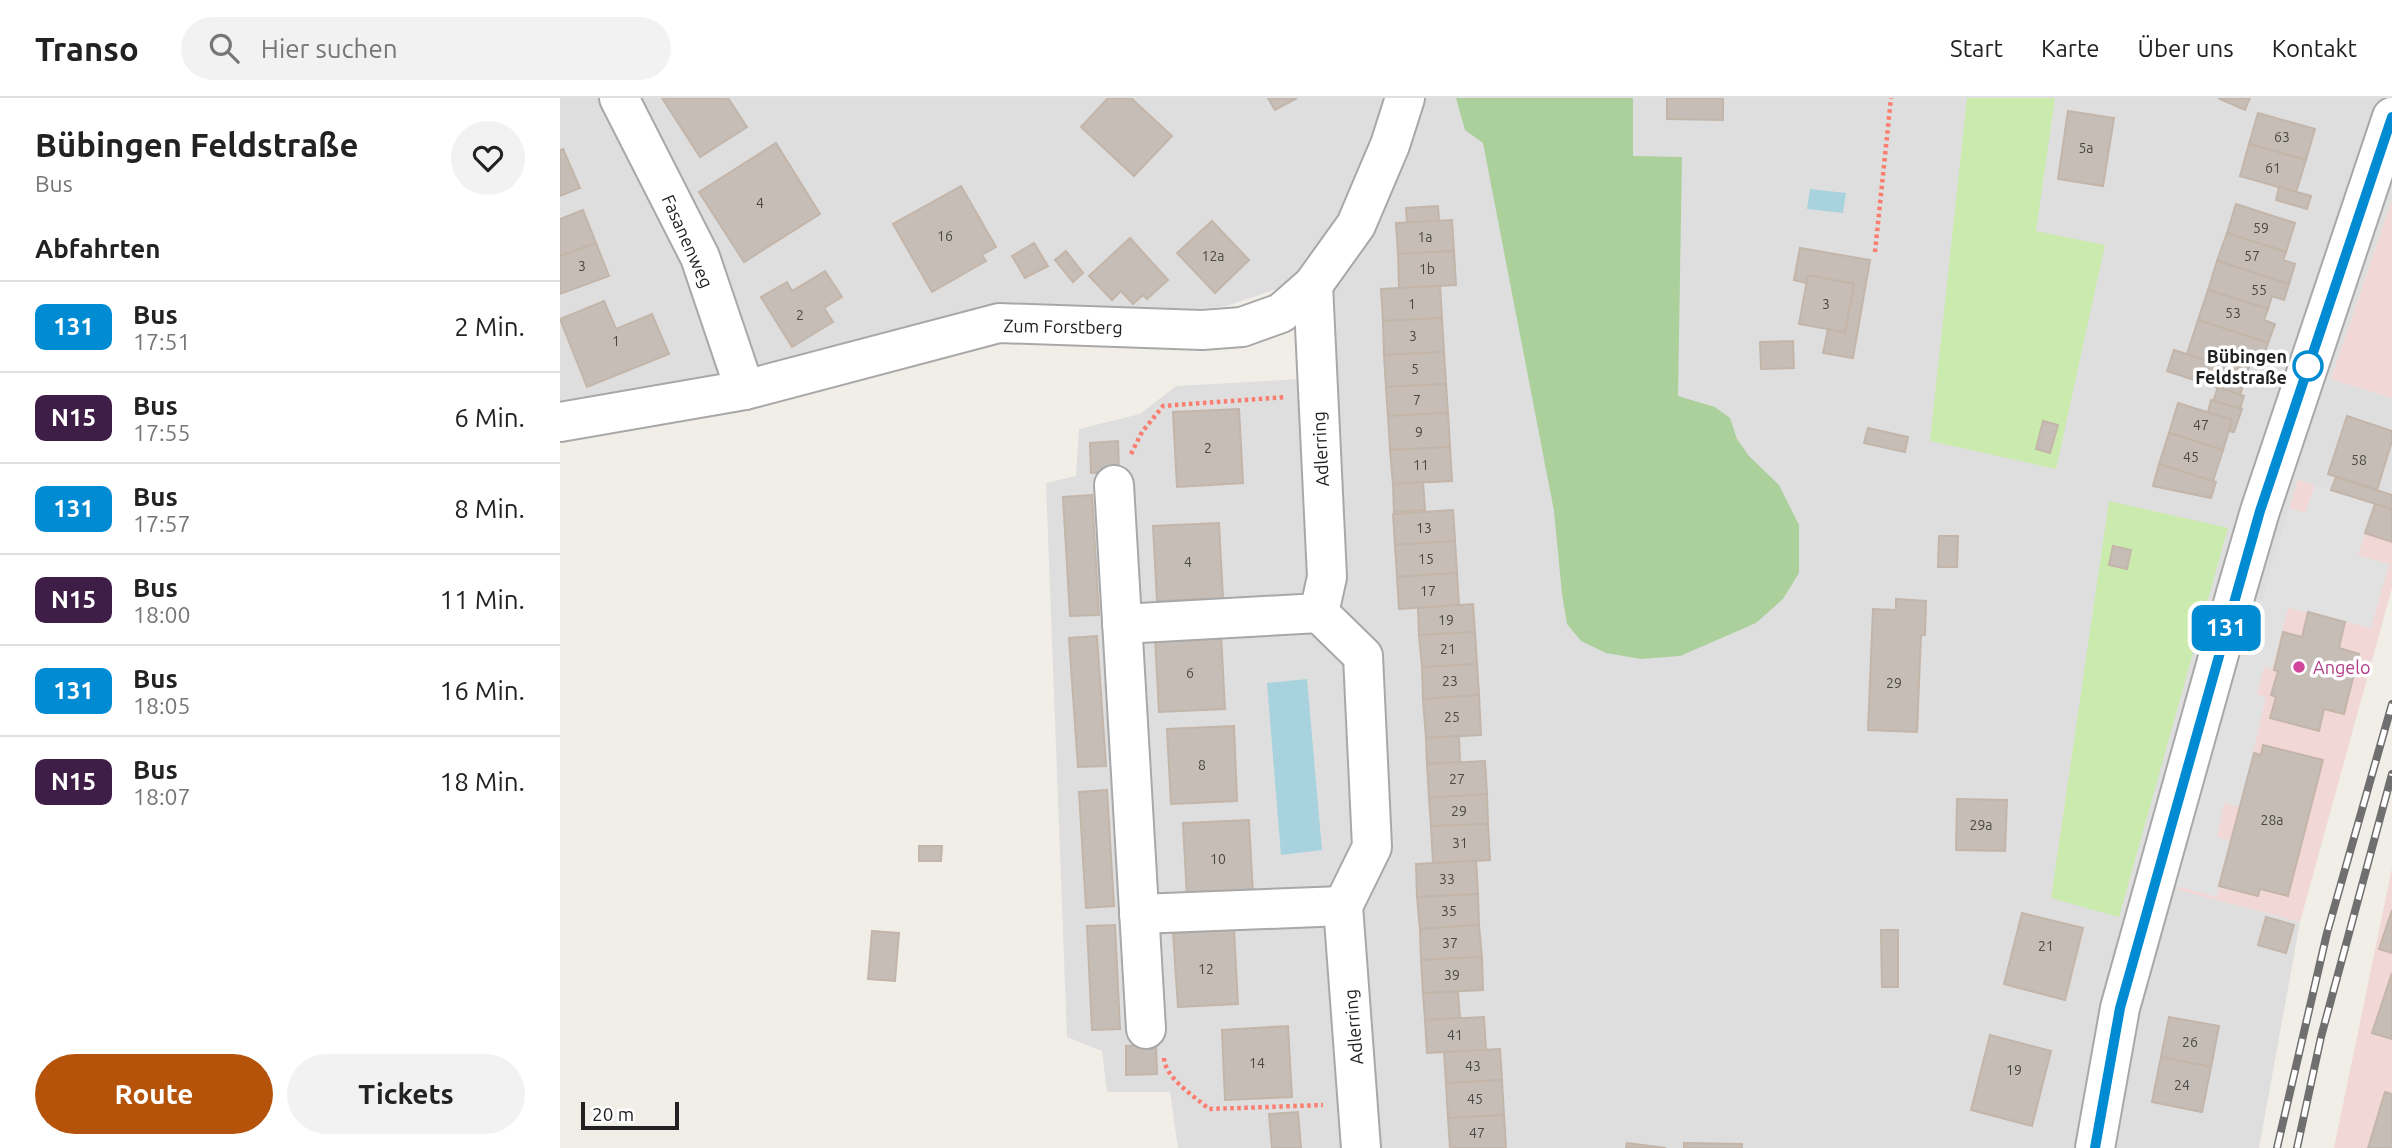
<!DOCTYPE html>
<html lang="de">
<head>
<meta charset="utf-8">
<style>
	:root { --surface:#fff; --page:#f2f2f2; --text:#222; --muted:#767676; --line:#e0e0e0; --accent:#b45309 }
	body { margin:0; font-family:Ubuntu,sans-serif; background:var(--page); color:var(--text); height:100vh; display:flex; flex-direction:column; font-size:26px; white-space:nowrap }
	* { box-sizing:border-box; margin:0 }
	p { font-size:23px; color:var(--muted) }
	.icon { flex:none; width:38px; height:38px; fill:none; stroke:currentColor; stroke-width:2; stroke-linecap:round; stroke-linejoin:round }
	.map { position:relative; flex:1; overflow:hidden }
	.panel { display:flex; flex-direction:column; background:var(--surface); width:560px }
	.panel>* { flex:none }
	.badge { padding:0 14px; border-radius:10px; font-size:24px; line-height:46px }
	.scale { position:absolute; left:21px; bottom:18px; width:98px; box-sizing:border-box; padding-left:7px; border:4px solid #212121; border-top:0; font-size:19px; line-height:24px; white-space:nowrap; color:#212121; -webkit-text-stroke:5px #fff; paint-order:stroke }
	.map>.badge { position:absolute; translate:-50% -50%; box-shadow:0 0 0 4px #fff }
	h2 { padding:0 35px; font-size:26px; line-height:63px }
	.round { display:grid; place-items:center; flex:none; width:74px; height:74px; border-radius:37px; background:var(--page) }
	.summary { display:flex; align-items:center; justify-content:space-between; height:119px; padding:0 35px }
	h1 { font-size:33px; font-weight:600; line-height:52px }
	.action { display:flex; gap:14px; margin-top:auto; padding:14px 35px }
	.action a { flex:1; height:80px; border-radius:42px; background:var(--accent); color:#fff; font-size:28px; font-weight:600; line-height:80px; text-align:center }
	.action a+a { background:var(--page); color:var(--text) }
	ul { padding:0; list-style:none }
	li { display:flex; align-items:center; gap:21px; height:91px; padding:0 35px; border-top:2px solid var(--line) }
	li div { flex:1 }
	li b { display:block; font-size:26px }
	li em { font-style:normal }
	li .badge { min-width:77px; font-weight:700; text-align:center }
	header { display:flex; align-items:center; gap:42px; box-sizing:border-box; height:98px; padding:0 35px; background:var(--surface); border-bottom:2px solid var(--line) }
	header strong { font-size:33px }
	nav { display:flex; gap:38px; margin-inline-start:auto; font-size:24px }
	.search { width:490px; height:63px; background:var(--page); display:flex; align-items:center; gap:18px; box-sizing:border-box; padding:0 24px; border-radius:38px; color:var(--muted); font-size:26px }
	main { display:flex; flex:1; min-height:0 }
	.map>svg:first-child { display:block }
</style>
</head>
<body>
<header>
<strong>Transo</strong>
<div class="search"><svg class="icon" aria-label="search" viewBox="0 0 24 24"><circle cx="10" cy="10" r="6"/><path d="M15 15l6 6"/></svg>Hier suchen</div>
<nav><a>Start</a><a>Karte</a><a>Über uns</a><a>Kontakt</a></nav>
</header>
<main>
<section class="panel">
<div class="summary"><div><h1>Bübingen Feldstraße</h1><p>Bus</p></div><a class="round"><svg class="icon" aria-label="heart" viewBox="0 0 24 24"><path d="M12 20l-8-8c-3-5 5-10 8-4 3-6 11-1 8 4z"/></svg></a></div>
<h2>Abfahrten</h2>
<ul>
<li><span class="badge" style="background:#008bd2;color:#fff">131</span><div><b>Bus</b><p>17:51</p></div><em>2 Min.</em></li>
<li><span class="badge" style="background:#3e1d47;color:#fff">N15</span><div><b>Bus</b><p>17:55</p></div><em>6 Min.</em></li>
<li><span class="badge" style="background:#008bd2;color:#fff">131</span><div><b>Bus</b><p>17:57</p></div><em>8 Min.</em></li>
<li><span class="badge" style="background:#3e1d47;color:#fff">N15</span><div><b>Bus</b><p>18:00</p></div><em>11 Min.</em></li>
<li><span class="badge" style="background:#008bd2;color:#fff">131</span><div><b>Bus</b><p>18:05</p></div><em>16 Min.</em></li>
<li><span class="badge" style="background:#3e1d47;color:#fff">N15</span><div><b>Bus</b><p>18:07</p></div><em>18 Min.</em></li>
</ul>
<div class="action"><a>Route</a><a>Tickets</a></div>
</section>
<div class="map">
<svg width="1832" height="1050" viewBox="0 0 1832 1050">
	<rect width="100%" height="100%" fill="#f1eee7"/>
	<!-- residential -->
	<polygon fill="#dfdede" points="0,0 1832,0 1832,102 1771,281 1832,300 1832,411 1738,382 1619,792 1740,824 1699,1050 618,1050 610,994 547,994 542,953 507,939 486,385 516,378 519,331 580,316 616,288 742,281 731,186 667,208 628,212 463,207 205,269 0,309"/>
	<!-- commercial -->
	<g fill="#f1d8d7">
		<polygon points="1832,102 1832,300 1771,281"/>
		<polygon points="1738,382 1832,411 1832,490 1740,824 1618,792"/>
		<polygon points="1832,770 1832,1050 1774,1050"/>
	</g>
	<!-- grass -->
	<g fill="#cbebae">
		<polygon points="1407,0 1495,0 1476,133 1545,147 1496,371 1370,343"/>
		<polygon points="1549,403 1668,430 1559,819 1491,800"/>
	</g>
	<!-- forest -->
	<polygon fill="#abd09c" points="896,0 1073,0 1073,58 1122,59 1118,298 1155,309 1170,320 1177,341 1189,358 1219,387 1239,427 1239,475 1223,501 1196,525 1120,558 1081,561 1046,555 1021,543 1007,526 1002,496 994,413 923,45 905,32"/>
	<!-- parking -->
	<polygon fill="#e1e1e1" points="1755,387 1815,406 1798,457 1829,466 1811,530 1728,510 1712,571 1704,569 1697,596 1706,599 1680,709 1664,705 1657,739 1671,743 1657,799 1595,782 1676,495 1702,502 1729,410 1745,415"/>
	<!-- water -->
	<g fill="#a8d2de">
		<polygon points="1250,91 1286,95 1283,115 1247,111"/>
		<polygon points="747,581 762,752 721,757 707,585"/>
	</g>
	<!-- building -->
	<g fill="#c6beb6" stroke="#c3b5a9" stroke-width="2">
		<polygon points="102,0 168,0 187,29 140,59"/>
		<polygon points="548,0 571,0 612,38 574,78 521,29"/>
		<polygon points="708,0 737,0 715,12"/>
		<polygon points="1107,0 1163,0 1163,22 1107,21"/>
		<polygon points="1658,0 1690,0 1685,12"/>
		<polygon points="1508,13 1554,20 1543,88 1498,81"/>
		<polygon points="1698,15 1755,31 1746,62 1689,46"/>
		<polygon points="216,45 260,116 184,164 139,94"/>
		<polygon points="1689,46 1746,62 1736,94 1680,78"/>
		<polygon points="3,51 20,90 0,98 0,52"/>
		<polygon points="401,88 436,149 422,157 426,163 372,194 333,126"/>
		<polygon points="1719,89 1751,98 1747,111 1716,102"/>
		<polygon points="1676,106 1735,125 1726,154 1667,135"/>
		<polygon points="878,108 879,123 847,125 846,110"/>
		<polygon points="23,112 36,145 0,158 0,121"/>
		<polygon points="892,122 894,153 838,156 836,125"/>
		<polygon points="652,123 689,162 655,195 617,155"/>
		<polygon points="1667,135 1726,154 1723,162 1735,166 1729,186 1657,163"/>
		<polygon points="570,140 608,182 587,201 583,197 573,206 561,193 552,202 529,178"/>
		<polygon points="36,145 49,178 0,196 0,158"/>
		<polygon points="474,145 488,168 465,180 452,158"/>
		<polygon points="1240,150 1310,162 1293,260 1263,255 1268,231 1285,234 1294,186 1248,177 1246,185 1234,182"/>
		<polygon points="506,153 523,175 513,184 495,162"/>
		<polygon points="894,153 896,187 839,190 838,156"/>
		<polygon points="1657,163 1729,186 1724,202 1712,198 1708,211 1648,192"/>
		<polygon points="265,173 282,199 264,210 273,224 232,249 201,199 227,184 232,193"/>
		<polygon points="1248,177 1294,186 1285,234 1239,226"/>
		<polygon points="880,188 882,220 823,223 821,191"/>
		<polygon points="1648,192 1708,211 1704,222 1715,226 1708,245 1638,222"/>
		<polygon points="44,203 56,231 92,216 109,256 27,289 0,221"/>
		<polygon points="882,220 884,254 824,257 823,223"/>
		<polygon points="1638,222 1708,245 1701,266 1691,263 1687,275 1627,256"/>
		<polygon points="1233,243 1234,270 1201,271 1200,244"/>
		<polygon points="1614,252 1687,275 1680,297 1607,273"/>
		<polygon points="884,254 886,286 826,289 824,257"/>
		<polygon points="886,286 888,315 828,318 826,289"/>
		<polygon points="1658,289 1684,298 1680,311 1653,303"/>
		<polygon points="1651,302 1682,311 1674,334 1669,333 1672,322 1648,314"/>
		<polygon points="1618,305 1672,322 1663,352 1609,335"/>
		<polygon points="679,311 683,385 617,389 613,314"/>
		<polygon points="888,315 890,349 830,352 828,318"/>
		<polygon points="1787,318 1832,333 1832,343 1817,392 1768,376"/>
		<polygon points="1483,323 1498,327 1490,355 1476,351"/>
		<polygon points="1308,330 1348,339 1345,354 1304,345"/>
		<polygon points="1609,335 1663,352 1653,383 1599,366"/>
		<polygon points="558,343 559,373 531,375 530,345"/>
		<polygon points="890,349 892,383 833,386 830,352"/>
		<polygon points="1599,366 1656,384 1651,400 1593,388"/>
		<polygon points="1776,379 1832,397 1832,411 1771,392"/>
		<polygon points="863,384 865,412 834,414 833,386"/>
		<polygon points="532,397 539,517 510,518 503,399"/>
		<polygon points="1815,406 1832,411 1832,444 1805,435"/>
		<polygon points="893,412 895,443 835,447 833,416"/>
		<polygon points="659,425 663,500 597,503 593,428"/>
		<polygon points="1379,438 1398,438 1397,469 1378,469"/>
		<polygon points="895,443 897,475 837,479 835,447"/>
		<polygon points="1553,448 1571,452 1567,471 1549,467"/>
		<polygon points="897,475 899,507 839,511 837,479"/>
		<polygon points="1336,501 1366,503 1365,537 1361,537 1357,634 1308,632 1313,511 1336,512"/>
		<polygon points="913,506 915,534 859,537 858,510"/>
		<polygon points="1748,514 1785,524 1779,550 1799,556 1784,616 1764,611 1759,633 1710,620 1716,599 1711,597 1718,573 1714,572 1723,534 1742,539"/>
		<polygon points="915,534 917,566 862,569 859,537"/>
		<polygon points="661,536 665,611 599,614 595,539"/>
		<polygon points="537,538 546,668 518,669 509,540"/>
		<polygon points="917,566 919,597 863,601 862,569"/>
		<polygon points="919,597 921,637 866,640 863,601"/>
		<polygon points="674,628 677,703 611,706 607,631"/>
		<polygon points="899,638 900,664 867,666 866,640"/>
		<polygon points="1703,647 1763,662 1728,798 1700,791 1698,798 1659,788 1694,655 1701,657"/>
		<polygon points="925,663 927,696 869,700 867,666"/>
		<polygon points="547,692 554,808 526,810 519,694"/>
		<polygon points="927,696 928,726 871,728 869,700"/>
		<polygon points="1397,701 1447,702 1445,753 1396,752"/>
		<polygon points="689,722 693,797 627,800 623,725"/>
		<polygon points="928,726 930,762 873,765 871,728"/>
		<polygon points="359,748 382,748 381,763 359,763"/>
		<polygon points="916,763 918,796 857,799 856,766"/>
		<polygon points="918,796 919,827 860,831 857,799"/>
		<polygon points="1832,812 1832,855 1819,851"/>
		<polygon points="1462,815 1523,830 1505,902 1444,886"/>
		<polygon points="1706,819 1734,827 1726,855 1698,847"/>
		<polygon points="555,827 560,931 532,932 527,828"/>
		<polygon points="919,827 922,859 861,862 860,831"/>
		<polygon points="674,832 678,906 618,909 613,835"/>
		<polygon points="1321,832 1338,832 1338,889 1322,889"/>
		<polygon points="312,833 339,835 335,883 308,881"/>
		<polygon points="922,859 923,892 863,895 861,862"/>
		<polygon points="1832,875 1832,941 1812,935"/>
		<polygon points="898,894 900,920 865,922 863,895"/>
		<polygon points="924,919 926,952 867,955 865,922"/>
		<polygon points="1609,919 1659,928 1651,969 1601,959"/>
		<polygon points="728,928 732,999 665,1002 662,932"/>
		<polygon points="1430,937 1491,953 1472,1028 1411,1012"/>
		<polygon points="596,947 597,976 566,977 566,948"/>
		<polygon points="940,951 942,982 886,985 884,954"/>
		<polygon points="1601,959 1651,969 1642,1014 1592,1004"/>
		<polygon points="942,982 944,1017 888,1020 886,985"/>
		<polygon points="1825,994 1832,996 1832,1050 1808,1050"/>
		<polygon points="738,1014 741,1050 712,1050 709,1016"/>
		<polygon points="944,1017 946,1050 890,1050 888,1020"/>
		<polygon points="1067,1045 1106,1050 1066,1050"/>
		<polygon points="1124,1045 1182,1046 1182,1050 1124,1050"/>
	</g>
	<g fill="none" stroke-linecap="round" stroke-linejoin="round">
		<!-- minor casing -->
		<g stroke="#a8a8a8" stroke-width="42">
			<g id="minor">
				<polyline points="59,0 140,159 185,292"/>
				<polyline points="753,187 767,479 759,515 803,558 812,749 783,808 801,1050"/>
				<polyline points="0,324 185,292 439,225 642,232 682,229 721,215 753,187 796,127 830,47 845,0"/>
				<polyline points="554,387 586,931"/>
				<polyline points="562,526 759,515"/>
				<polyline points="579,816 783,808"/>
				<polyline points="1535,1050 1560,910 1676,495 1700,413 1832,19"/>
			</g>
		</g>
		<!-- path -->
		<g stroke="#fa7e6f" stroke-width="4.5" stroke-dasharray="3.5 3.5" stroke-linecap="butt">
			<polyline points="1315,154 1331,0"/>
			<polyline points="571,356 582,334 603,308 725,299"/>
			<path d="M604,960C605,980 634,998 649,1011L763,1007"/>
		</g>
		<!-- minor -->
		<use href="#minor" stroke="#fff" stroke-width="38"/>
		<!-- rail casing -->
		<g stroke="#6f6f6f" stroke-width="8">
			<g id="rail">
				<polyline points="1717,1050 1767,835 1832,606"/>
				<polyline points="1737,1050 1761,939 1832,676"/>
			</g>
		</g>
		<!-- rail -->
		<use href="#rail" stroke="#fff" stroke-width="5" stroke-dasharray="16" stroke-linecap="butt"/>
	</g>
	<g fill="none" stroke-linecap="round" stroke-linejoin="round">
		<!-- line casing -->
		<g stroke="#fff" stroke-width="16">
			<polyline id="line" points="1535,1050 1560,910 1670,519 1700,413 1832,19"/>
		</g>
		<!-- line -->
		<use href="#line" stroke="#008bd2" stroke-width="10"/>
	</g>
	<!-- markers -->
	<circle fill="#fff" stroke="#008bd2" stroke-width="3.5" cx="1748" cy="268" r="14"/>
	<circle fill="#d1479c" stroke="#fff" stroke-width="2.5" cx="1739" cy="569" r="7"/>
	<g text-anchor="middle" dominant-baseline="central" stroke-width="7" stroke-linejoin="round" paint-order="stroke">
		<!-- number labels -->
		<g font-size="14" fill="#4a4846">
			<text x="1722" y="39">63</text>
			<text x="1526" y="50">5a</text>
			<text x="1713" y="70">61</text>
			<text x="200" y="105">4</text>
			<text x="1701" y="130">59</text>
			<text x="385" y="138">16</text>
			<text x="865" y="139">1a</text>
			<text x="653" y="158">12a</text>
			<text x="1692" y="158">57</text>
			<text x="22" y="168">3</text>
			<text x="867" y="171">1b</text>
			<text x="1699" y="192">55</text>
			<text x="852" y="206">1</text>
			<text x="1266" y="206">3</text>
			<text x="1673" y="215">53</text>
			<text x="240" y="217">2</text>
			<text x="853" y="238">3</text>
			<text x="56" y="243">1</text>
			<text x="855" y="271">5</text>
			<text x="857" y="302">7</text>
			<text x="1641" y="327">47</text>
			<text x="859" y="334">9</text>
			<text x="648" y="350">2</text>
			<text x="1631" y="359">45</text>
			<text x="1799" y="362">58</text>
			<text x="861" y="367">11</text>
			<text x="864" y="430">13</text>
			<text x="866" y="461">15</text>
			<text x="628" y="464">4</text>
			<text x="868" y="493">17</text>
			<text x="886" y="522">19</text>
			<text x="888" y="551">21</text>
			<text x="630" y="575">6</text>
			<text x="890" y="583">23</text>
			<text x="1334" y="585">29</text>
			<text x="892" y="619">25</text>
			<text x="642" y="667">8</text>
			<text x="897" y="681">27</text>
			<text x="899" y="713">29</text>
			<text x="1712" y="722">28a</text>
			<text x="1421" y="727">29a</text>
			<text x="900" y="745">31</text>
			<text x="658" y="761">10</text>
			<text x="887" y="781">33</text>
			<text x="889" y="813">35</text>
			<text x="890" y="845">37</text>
			<text x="1486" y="848">21</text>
			<text x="646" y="871">12</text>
			<text x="892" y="877">39</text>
			<text x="895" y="937">41</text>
			<text x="1630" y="944">26</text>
			<text x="697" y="965">14</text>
			<text x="913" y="968">43</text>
			<text x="1454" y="972">19</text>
			<text x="1622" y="987">24</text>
			<text x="915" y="1001">45</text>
			<text x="917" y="1035">47</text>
		</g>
		<!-- street labels -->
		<g font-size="18" fill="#212121" stroke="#fff">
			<text transform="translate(128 143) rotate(66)">Fasanenweg</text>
			<text transform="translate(503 228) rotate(1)">Zum Forstberg</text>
			<text transform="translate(760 351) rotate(-93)">Adlerring</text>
			<text transform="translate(793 929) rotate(-95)">Adlerring</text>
		</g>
		<!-- stop labels -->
		<g font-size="18" font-weight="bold" fill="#212121" stroke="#fff" text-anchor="end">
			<text x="1727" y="258">Bübingen<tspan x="1727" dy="21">Feldstraße</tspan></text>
		</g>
		<!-- hotel labels -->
		<g font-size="18" fill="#b23c85" stroke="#fff" text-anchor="start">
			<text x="1753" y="569">Angelo</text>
		</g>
	</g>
</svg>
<div class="scale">20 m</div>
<b class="badge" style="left:1666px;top:530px;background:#008bd2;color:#fff">131</b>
</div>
</main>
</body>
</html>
